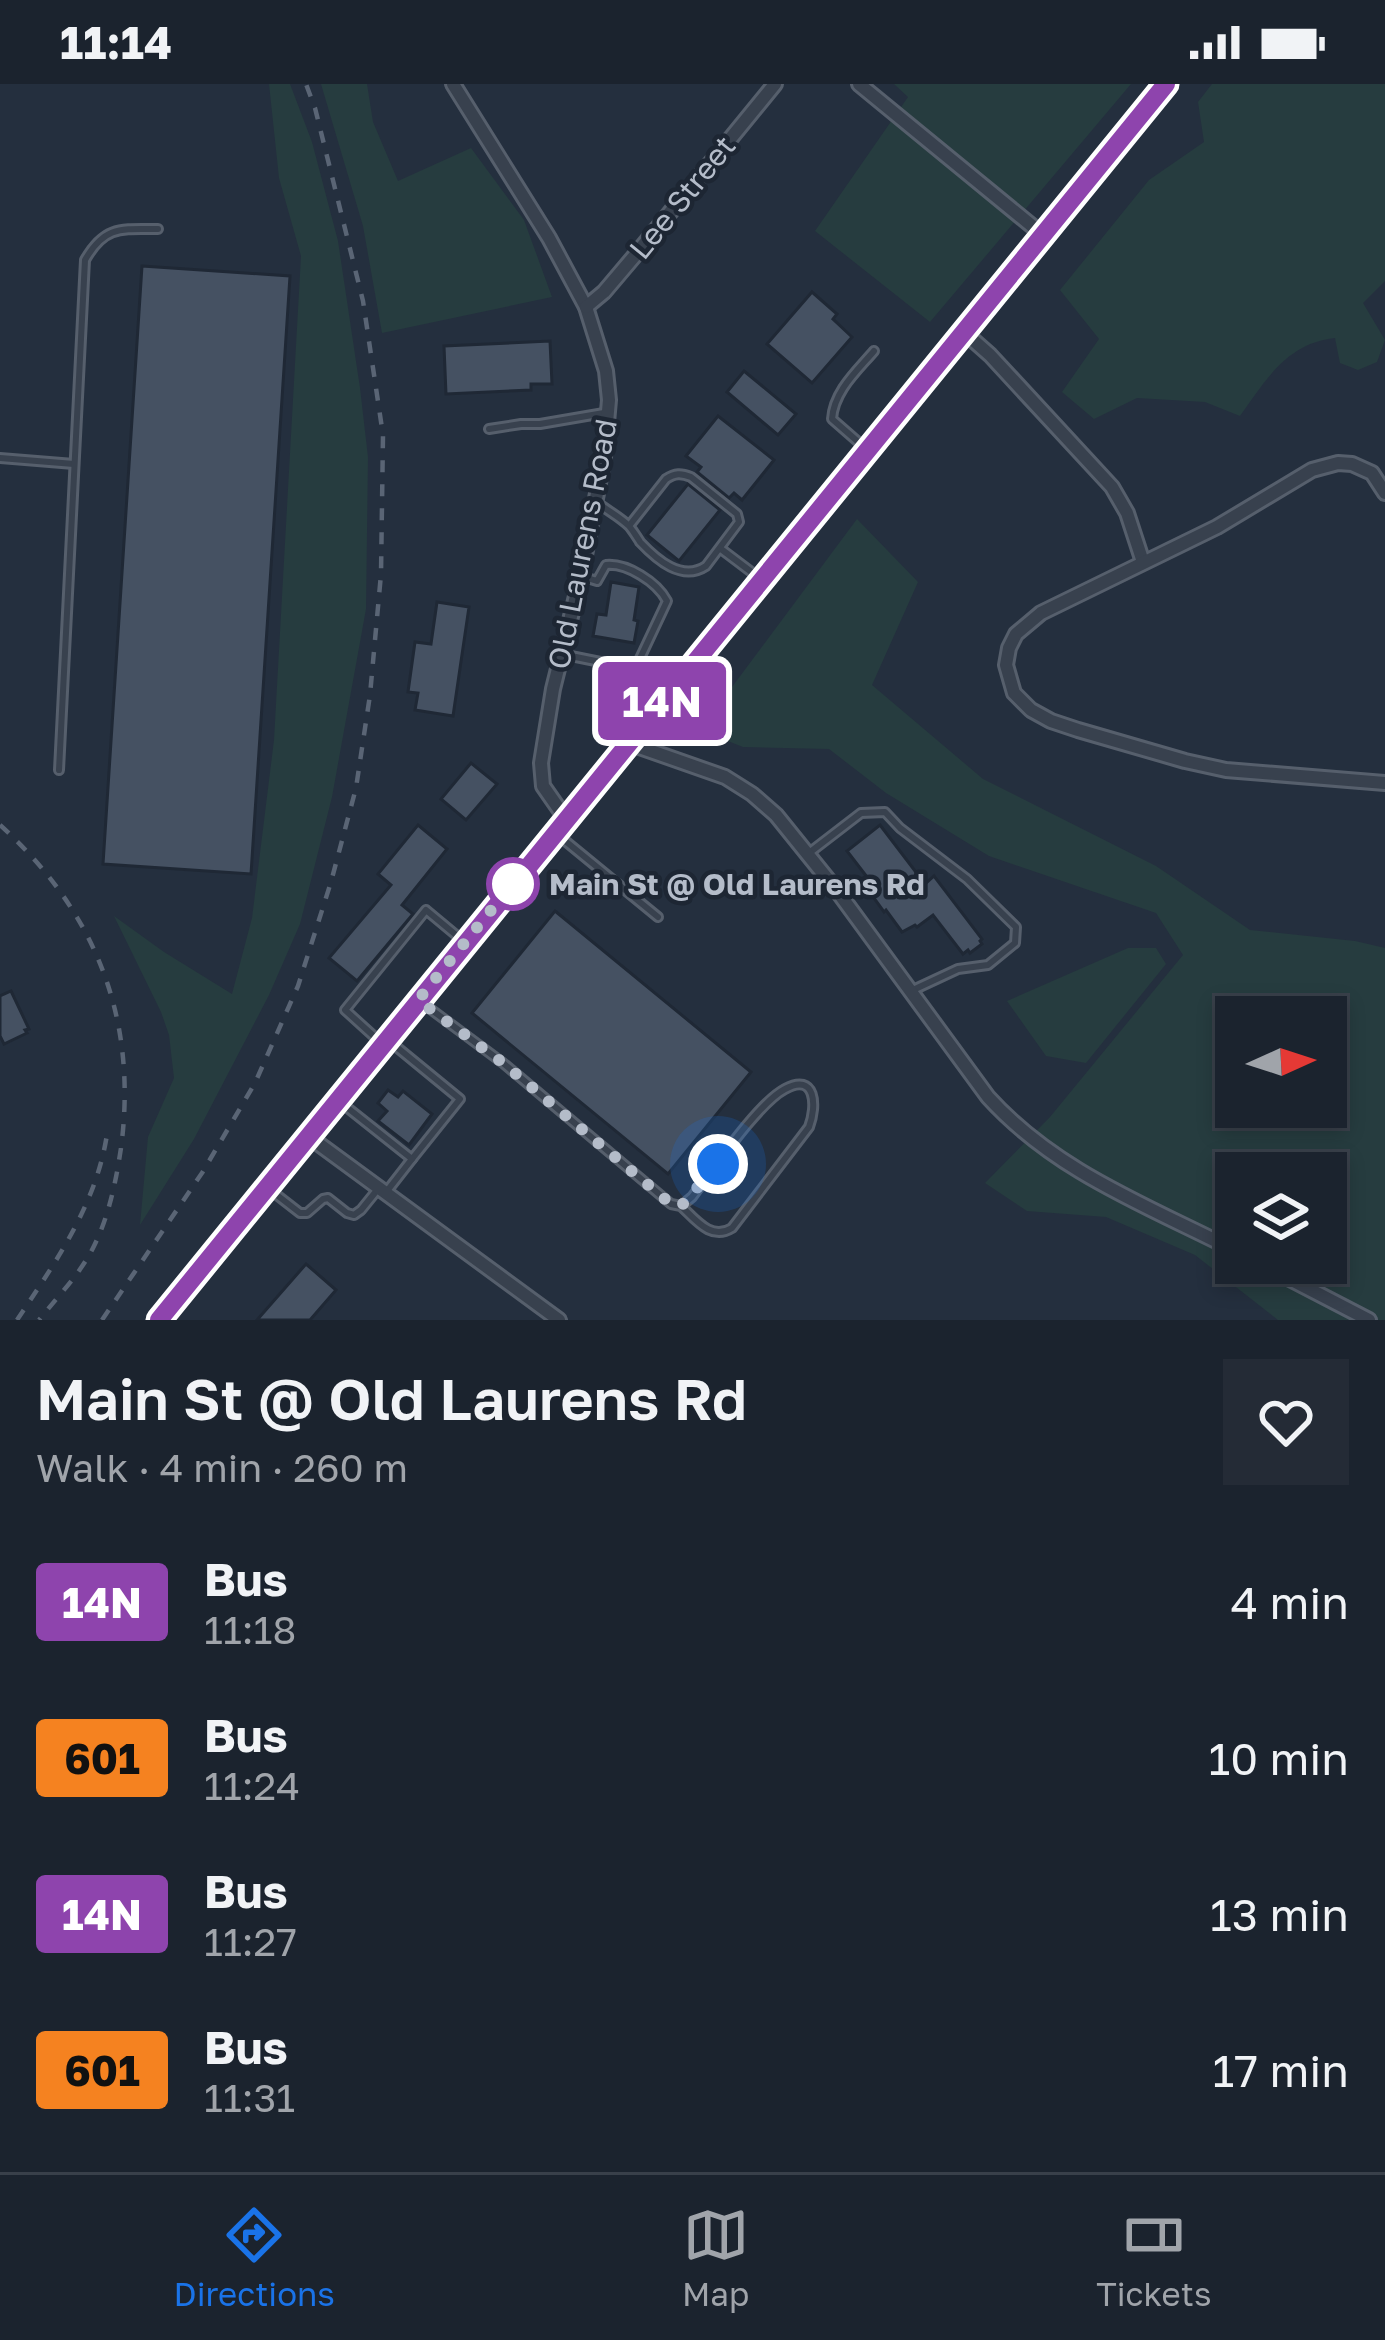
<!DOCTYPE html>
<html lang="en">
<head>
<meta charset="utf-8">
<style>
	:root { --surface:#1b232e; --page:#242b36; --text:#f1f3f6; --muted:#a0a4aa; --line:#39404a; --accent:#1a73e8 }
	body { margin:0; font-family:"Golos Text",sans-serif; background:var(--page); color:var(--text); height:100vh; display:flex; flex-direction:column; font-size:45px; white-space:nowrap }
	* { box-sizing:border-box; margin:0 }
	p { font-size:39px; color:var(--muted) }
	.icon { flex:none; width:66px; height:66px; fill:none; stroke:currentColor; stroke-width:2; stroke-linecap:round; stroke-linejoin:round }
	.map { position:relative; height:1236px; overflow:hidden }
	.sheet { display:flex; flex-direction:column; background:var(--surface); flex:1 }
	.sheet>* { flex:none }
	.badge { padding:0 24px; border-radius:9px; font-size:42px; line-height:78px }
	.needle { width:78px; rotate:87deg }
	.tools { position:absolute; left:1215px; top:912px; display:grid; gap:24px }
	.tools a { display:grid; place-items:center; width:132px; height:132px; border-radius:0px; background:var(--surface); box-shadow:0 6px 18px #0003,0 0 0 3px var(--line); font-size:60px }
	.you { position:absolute; width:60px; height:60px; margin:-30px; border:9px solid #fff; border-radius:50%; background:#1a73e8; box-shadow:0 0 0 18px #1a73e833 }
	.map>.badge { position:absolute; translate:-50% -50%; box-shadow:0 0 0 6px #fff }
	.round { display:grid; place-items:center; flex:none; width:126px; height:126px; border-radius:0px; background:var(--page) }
	.overview { display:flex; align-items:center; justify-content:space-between; height:204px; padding:0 36px }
	h1 { font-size:57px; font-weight:600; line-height:90px }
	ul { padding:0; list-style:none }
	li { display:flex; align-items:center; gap:36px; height:156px; padding:0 36px }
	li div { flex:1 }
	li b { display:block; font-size:45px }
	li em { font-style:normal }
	li .badge { min-width:132px; font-weight:700; text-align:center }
	.status { display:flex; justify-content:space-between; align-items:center; height:84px; padding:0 60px; background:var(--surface); direction:ltr }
	.status svg { height:33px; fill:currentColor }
	.tab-bar { display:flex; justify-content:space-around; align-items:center; height:168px; border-top:3px solid var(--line); background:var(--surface); font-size:33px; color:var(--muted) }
	.tab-bar a { display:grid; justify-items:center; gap:6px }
	.tab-bar .selected { color:var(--accent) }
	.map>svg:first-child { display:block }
</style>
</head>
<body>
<div class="status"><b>11:14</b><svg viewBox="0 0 49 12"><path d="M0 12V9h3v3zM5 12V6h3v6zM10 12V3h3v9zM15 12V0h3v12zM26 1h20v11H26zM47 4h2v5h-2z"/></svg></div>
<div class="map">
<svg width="1385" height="1236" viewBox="0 0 1385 1236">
	<rect width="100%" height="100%" fill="#242f3e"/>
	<!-- green -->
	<g fill="#263c3f" fill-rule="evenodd">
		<polygon points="269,0 290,0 312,58 338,157 360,304 368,373 366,525 332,713 300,840 269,911 194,1055 140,1141 148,1053 174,994 169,951 161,928 114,832 164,868 232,910 252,834 274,656 301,172 279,94"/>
		<polygon points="321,0 367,0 373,38 398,97 471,64 524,136 552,213 382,249 363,142"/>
		<polygon points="894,0 1131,0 930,238 815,147 908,13"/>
		<path d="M1212,0H1385V197L1363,219L1385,256L1377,278L1358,286L1340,279L1335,254C1287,259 1266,296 1240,332L1205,318L1137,314L1094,335L1062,308L1099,255L1060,206L1149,96L1204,58L1198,18Z"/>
		<path d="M857,435L918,498L872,601L983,695L1156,782L1250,846L1355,857L1385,864V1236H1278L1195,1171L1106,1133L1027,1127L985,1099L1050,1033L1183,871L1156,829L989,772L886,709L829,665L743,663L700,646ZM1236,933H1326V1023H1236ZM1236,1089H1326V1179H1236Z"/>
		<polygon points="1128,864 1156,864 1166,880 1086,979 1046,972 1007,917"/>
	</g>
	<!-- building -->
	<g fill="#455162" stroke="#1f2835" stroke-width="3">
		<polygon points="142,182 290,192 251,790 103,780"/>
		<polygon points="812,208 837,230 833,235 852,253 812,299 767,260"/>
		<polygon points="550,257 552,300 531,300 531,306 446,310 444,262"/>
		<polygon points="744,287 796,330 778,351 727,308"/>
		<polygon points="718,332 774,376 742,416 734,409 729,414 697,388 701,383 686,372"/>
		<polygon points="688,400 720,426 679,477 647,451"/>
		<polygon points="611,498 639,503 634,536 638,537 634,559 593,552 597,530 606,531"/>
		<polygon points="437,518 469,523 453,632 415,626 418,609 408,608 415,558 431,560"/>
		<polygon points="471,679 497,700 466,736 441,715"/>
		<polygon points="418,741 447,765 402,821 413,830 357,897 329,874 391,801 378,790"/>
		<polygon points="880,741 925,800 934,792 982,855 980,857 982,860 970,869 968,866 963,870 933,831 917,843 915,841 902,848 886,826 884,828 871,810 877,806 847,767"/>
		<polygon points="555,827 751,988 668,1090 472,929"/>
		<polygon points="11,907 29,945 25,946 27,949 4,960 0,952 0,912"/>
		<polygon points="388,1006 398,1013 403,1007 432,1030 409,1061 378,1037 387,1027 378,1019"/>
		<polygon points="306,1180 336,1206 310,1236 257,1236"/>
	</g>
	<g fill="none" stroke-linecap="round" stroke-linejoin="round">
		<!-- service casing -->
		<g stroke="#565f6c" stroke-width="12">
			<g id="service">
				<polyline points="489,345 521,340 540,340 604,329"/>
				<path d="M864,363L832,335C834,307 857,287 874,267"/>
				<polyline points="0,374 74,380"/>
				<path d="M598,419C608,427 620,433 629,442C631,444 639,456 640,458C657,476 682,498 706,482L739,438L737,430L691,393C681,389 675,389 666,395L629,442"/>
				<polyline points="721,465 758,493"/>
				<path d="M561,570L635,585L667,517C657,498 627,479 606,481L597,497L584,493"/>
				<polyline points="635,585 669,603"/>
				<path d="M59,686L85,176C105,141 122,145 158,145"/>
				<polyline points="558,751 658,833"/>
				<polyline points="809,769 861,729 885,728 900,744 967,795 1016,843 1015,859 988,881 958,885 913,906"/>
				<path d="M421,918L503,979L671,1120L681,1122L692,1113C713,1086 758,1019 785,1005C816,988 817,1022 809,1043L732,1144C711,1157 696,1136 681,1122"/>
				<polyline points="378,956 345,926 426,826 462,856"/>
				<polyline points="344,1021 412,1075 460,1015 393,960"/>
				<polyline points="387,1107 412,1075"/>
				<polyline points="273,1108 300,1129 307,1129 323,1115 328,1114 347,1129 354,1131 361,1126 378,1105"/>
			</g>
		</g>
		<!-- minor casing -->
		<g stroke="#565f6c" stroke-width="18">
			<g id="minor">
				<polyline points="453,0 549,154 586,223 606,287 609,316 604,373 581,492 553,605 541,679 543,702 566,735"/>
				<polyline points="859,0 1043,151"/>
				<polyline points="586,223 604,208 637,169 775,0"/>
				<polyline points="964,248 990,271 1112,403 1127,429 1143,478"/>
				<polyline points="1385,409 1372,389 1352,380 1338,379 1312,386 1217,443 1041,529 1016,550 1009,564 1006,581 1014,609 1031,626 1051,637 1078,646 1185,677 1226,686 1385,699"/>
				<path d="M628,659L725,693L752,710L776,731L838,808L988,1013C1056,1088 1148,1122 1236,1167"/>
				<polyline points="308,1052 559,1236"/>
				<polyline points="1259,1179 1369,1236"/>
			</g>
		</g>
		<!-- primary casing -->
		<g stroke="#414a57" stroke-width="27">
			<polyline id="primary" points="159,1236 1166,0"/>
		</g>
		<!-- service -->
		<use href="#service" stroke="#38414e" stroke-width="6"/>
		<!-- minor -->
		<use href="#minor" stroke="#38414e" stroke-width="12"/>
		<!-- primary -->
		<use href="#primary" stroke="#56606e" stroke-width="21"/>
		<!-- rail -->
		<g stroke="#5a6575" stroke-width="4.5" stroke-dasharray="12 12" stroke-linecap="butt">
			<path d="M0,741C96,828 138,935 121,1064C116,1097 109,1132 94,1162C81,1189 58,1212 39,1236"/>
			<path d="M17,1236C57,1176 99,1117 108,1043"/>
			<polyline points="102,1236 202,1089 255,999 298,902 331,798 356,704 370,611 381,490 383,351 363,217 315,24 306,0"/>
		</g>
	</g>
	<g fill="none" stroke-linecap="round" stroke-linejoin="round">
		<!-- line casing -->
		<g stroke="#fff" stroke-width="27">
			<polyline id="line" points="159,1236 1166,0"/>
		</g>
		<!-- line -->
		<use href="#line" stroke="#8e44ad" stroke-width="18"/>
		<!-- walk -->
		<polyline stroke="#b4bcc9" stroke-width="12" stroke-dasharray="0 21.6" points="513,800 522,788 418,916 503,979 671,1120 681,1122 718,1080"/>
	</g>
	<!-- markers -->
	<circle fill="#fff" stroke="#8e44ad" stroke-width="6" cx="513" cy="800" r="24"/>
	<g text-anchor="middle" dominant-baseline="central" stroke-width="9" stroke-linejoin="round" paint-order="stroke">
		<!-- street labels -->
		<g font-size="30" fill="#b4bcc9" stroke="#1d2633">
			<text transform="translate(682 113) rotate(-51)">Lee Street</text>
			<text transform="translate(582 460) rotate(-79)">Old Laurens Road</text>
		</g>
		<!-- stop labels -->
		<g font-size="30" font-weight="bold" fill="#b4bcc9" stroke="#1d2633" text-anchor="start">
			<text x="549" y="800">Main St @ Old Laurens Rd</text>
		</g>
	</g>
</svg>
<div class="tools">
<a><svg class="needle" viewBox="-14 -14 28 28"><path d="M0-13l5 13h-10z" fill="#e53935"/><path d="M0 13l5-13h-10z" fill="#a0a4aa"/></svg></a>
<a><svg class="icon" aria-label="layers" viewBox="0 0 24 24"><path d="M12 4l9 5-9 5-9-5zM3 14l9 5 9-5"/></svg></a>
</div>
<div class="you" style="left:718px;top:1080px"></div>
<b class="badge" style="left:662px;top:617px;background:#8e44ad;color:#fff">14N</b>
</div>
<section class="sheet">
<div class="overview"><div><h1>Main St @ Old Laurens Rd</h1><p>Walk · 4 min · 260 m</p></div><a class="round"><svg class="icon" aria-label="heart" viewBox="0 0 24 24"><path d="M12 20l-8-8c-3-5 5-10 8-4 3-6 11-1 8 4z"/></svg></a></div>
<ul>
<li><span class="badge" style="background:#8e44ad;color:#fff">14N</span><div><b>Bus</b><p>11:18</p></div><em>4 min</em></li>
<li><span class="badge" style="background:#f58220;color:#111">601</span><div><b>Bus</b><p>11:24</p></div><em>10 min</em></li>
<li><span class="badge" style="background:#8e44ad;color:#fff">14N</span><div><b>Bus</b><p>11:27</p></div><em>13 min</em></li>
<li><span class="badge" style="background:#f58220;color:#111">601</span><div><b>Bus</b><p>11:31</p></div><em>17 min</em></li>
</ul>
</section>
<nav class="tab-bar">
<a class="selected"><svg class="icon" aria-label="directions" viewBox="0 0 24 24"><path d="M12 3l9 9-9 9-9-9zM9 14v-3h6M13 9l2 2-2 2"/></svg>Directions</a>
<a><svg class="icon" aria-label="map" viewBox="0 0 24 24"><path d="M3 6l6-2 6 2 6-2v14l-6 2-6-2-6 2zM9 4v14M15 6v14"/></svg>Map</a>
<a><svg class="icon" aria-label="tickets" viewBox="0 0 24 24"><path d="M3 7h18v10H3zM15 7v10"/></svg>Tickets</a>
</nav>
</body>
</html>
